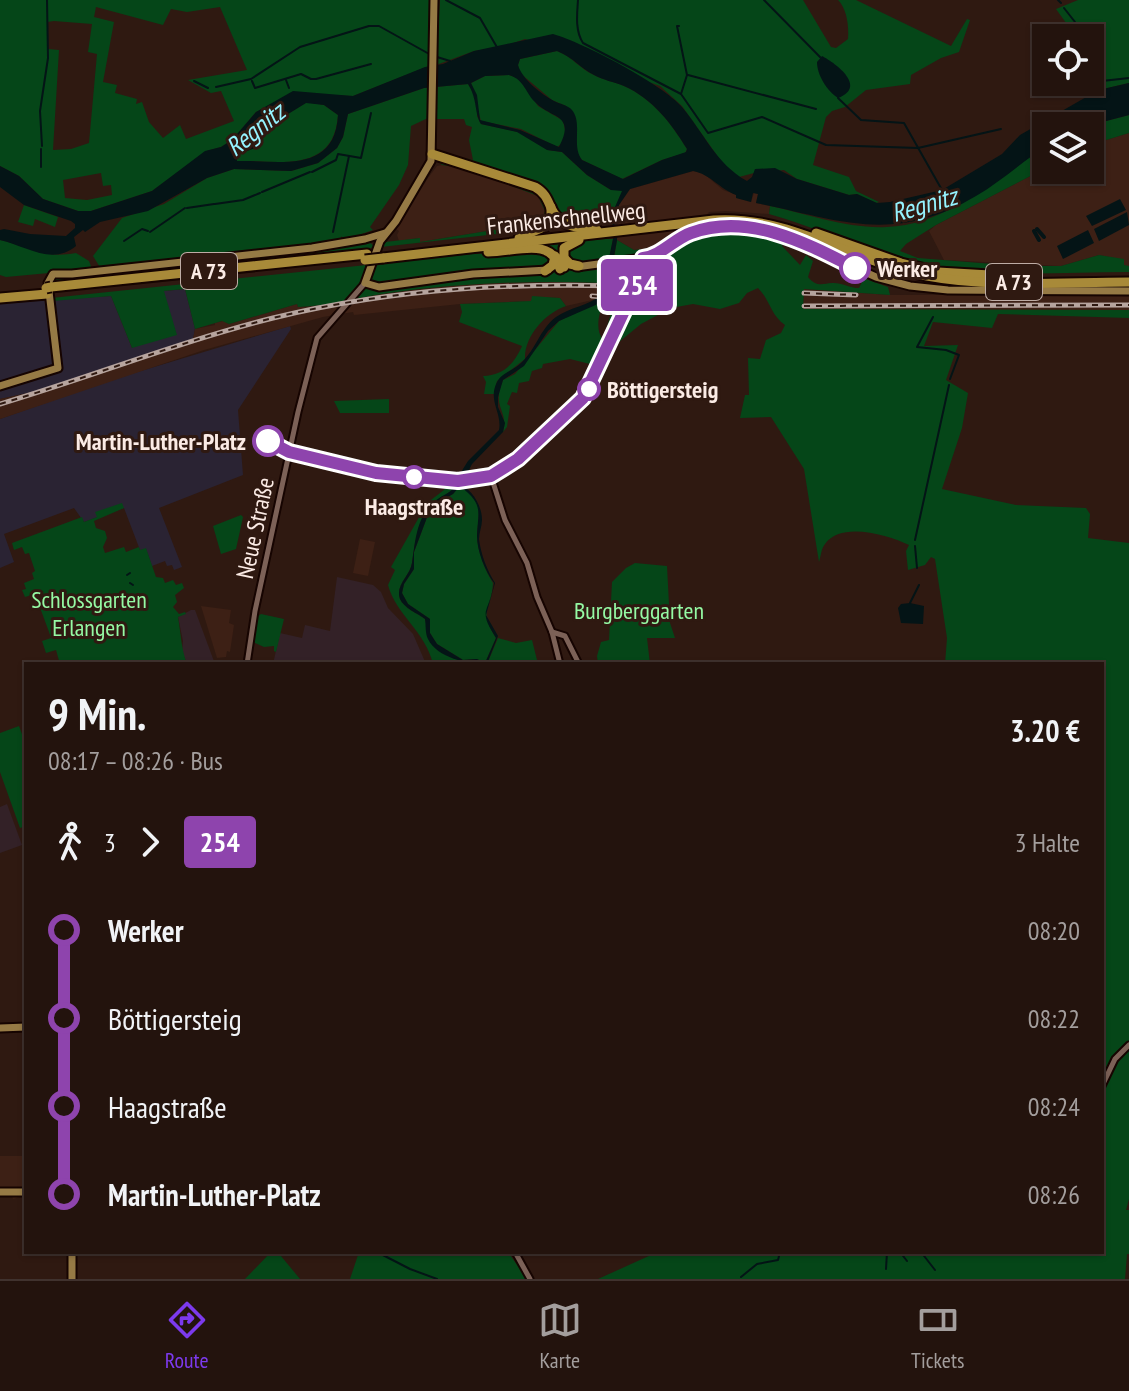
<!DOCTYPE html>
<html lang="de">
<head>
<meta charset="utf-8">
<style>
	:root { --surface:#23130d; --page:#2b1c16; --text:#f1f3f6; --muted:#a39e9d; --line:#40322e; --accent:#7c3aed }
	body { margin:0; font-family:"PT Sans Narrow",sans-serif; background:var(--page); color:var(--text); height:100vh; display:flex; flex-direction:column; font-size:30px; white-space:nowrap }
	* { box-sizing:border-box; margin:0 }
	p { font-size:26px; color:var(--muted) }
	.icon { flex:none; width:44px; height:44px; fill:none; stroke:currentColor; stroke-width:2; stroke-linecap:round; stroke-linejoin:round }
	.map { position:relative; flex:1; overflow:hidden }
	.details { position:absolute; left:24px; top:662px; width:1080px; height:592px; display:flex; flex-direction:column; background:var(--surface); border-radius:0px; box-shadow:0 2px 6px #0004,0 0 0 2px var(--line) }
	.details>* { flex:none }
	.badge { padding:0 16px; border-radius:6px; font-size:28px; line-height:52px }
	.buttons { position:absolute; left:1032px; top:24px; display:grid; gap:16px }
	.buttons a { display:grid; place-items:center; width:72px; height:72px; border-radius:0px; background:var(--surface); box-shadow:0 2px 6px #0004,0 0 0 2px var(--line); font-size:40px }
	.map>.badge { position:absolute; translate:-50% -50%; box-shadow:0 0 0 4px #fff }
	.legs { display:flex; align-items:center; gap:12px; height:88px; padding:0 24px; font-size:26px }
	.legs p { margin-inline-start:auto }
	.head { display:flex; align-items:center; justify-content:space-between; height:136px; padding:0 24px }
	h1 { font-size:44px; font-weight:600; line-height:60px }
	ul { padding:0 24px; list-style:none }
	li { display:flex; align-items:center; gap:28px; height:88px; font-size:30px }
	li i { display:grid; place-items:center; width:12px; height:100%; margin:0 10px; background:currentColor }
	li i::after { content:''; width:20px; height:20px; margin:-10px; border:6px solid; border-radius:50%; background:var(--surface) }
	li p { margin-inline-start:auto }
	li:first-child i { background:linear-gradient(#0000 50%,currentColor 0) }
	li:last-child i { background:linear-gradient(currentColor 50%,#0000 0) }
	.dock { display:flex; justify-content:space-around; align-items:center; height:112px; border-top:2px solid var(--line); background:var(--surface); font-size:22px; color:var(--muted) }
	.dock a { display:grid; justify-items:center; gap:4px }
	.dock .on { color:var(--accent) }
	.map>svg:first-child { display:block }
</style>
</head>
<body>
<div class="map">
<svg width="1129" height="1279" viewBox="0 0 1129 1279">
	<rect width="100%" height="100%" fill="#2f1911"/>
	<!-- commercial -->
	<g fill="#2a2333">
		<polygon points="185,289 195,329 193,339 37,391 0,399 0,303 111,296 132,348 164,291"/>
		<polygon points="290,326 291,329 238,410 243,475 159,508 182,567 174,570 172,565 167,566 165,561 152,566 146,549 140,550 124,508 84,522 74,508 4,534 14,562 0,568 0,419 111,380"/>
	</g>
	<!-- built -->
	<g fill="#3d2015">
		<polygon points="1129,133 1129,266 1124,266 1124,260 1099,255 1061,266 944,260 929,231 936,225 1046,168 1090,170 1090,145"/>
		<polygon points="442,165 465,168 538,196 545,211 542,222 420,242 419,238 399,241 397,235 399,231 396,229 400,222 428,178 437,166"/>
		<polygon points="693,171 703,173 723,190 737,195 737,198 751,202 754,193 758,194 756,203 770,206 769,214 726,211 709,212 687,239 663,255 652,248 634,250 617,240 619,205 630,189"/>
		<polygon points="637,278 644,278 649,283 648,302 604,299 609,291 610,283 632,284"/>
		<polygon points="557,281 605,283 601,295 597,299 566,306 560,298 532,297 532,301 460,304 354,315 353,312 323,317 204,350 0,419 0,399 37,391 193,339 195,329 215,325 215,323 223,321 229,324 297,304 298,307 318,306 386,293 487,282"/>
		<polygon points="804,289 890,295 1129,294 1129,310 803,309"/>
		<polygon points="360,539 375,542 368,576 353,573"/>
		<polygon points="201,606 231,610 229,623 234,625 230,652 227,651 226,657 217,658"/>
		<polygon points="0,1156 25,1156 26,1198 23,1196 13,1199 12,1196 0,1196"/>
	</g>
	<!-- medical -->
	<g fill="#332127">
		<polygon points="337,577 373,585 381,592 388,608 413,634 426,664 273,664 280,633 302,638 305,625 330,631"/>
		<polygon points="191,610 195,610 215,664 187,664 182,651 183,641 178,617"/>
		<polygon points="7,804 22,845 0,853 0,807"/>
	</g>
	<!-- green -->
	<g fill="#054618" fill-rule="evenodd">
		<path d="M0,0H430L429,66L353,96L289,94L282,100L256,112L232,140L221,147L207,151L152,191L91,211H78L43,199L19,176L0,166ZM96,7L163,25L171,9L187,12L220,7L247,70L188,80L211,93L221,91L234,121L186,139L180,125L163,138L149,122L142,102L136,104L137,99L115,93L117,85L103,82L114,22L94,17ZM54,21L92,24L88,52L97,54L89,143L71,149L53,150L59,50L48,49L47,22ZM101,173L103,186L111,185L112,195L87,200L65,198L63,180Z"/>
		<path d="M440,0H803L831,47L836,48L848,39C849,26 847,9 838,0H856L951,46L967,19L970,20L959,52L941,58L911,75L910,84L866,90L845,107L832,111L826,117L813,165L849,177L856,191L879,202L876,203L857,194L849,195L797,179L784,170L754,173L739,177L723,164L682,106L660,86L525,39L501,47L474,51L436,65Z"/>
		<path d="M1078,0H1129V83L1103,89C1092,78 1090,53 1090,38H1077L1056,9Z"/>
		<path d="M557,51C574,58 580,69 594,75C603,80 615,82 624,86C653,99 671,123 687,149L685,153L662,160L622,179L582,160L577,154L575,119L566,106L552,100L520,73L518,65L520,59Z"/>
		<path d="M509,75L520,79L538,106L562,120C567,129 566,142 557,147L521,129L481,121L478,110L477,116L481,124L518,132L548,150L562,152L587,175L611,190H623L612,214V221L381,247L385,242L420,238V242L542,222L545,211L538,196L465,168L442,165L438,161V152L473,160L469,140L472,127L466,125L464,119H435V87L468,84L477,99L471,83L485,76Z"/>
		<polygon points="424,88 429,88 428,118 411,126 408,165 399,185 370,227 373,230 344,240 341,236 341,241 328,244 101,269 93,256 122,218 164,204 207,178 234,169 291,171 318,163 337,148 343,137 348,114"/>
		<path d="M307,102L324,105L338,115C334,175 277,160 237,161V155L275,122Z"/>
		<polygon points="1129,115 1129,133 1090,145 1090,126 1087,126"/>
		<path d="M1046,146V168L936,225L906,244L900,251L918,258L1019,266H1061L1099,255L1124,259V265L1129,266V272C1053,272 971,280 897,259C853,246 813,226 769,214L770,206C808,214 848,229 887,227C949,224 997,178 1046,146Z"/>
		<polygon points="24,205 58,217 55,227 35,219 33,226 18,222"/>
		<path d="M726,229L764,233L786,240L782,246L800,265L806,255L813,261L808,277C816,287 822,284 832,283C840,282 850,288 859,288L863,280L812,250L863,278L888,287L890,295L804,289L803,309L1129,310V318L998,314L992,328L933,322L924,346L958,345L946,380L968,393L962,428L942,489L1016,505L1086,508L1090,514L1088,538L1129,543V1199L1126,1210H1129V1254H1127L1125,1279H598L651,1255L652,1252H1102V664H945L947,638L935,559L931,557L925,565L908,570L906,551L909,545C888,535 841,521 825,544C821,549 821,556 819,562L804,469L771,417L740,418L745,395H749L748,358L760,359L766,340L781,333L785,325C771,316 770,300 758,288L747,293L739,303L720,309L693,304L671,308L641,324L613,347L608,344L598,366L570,359L543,364L542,368L532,371L529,381L519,383L517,393L512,392L507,404L510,406L507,427L503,432C509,410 491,408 503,380L515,374L559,321L604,299C600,312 594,328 603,340L615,300L648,302L649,284L642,283L643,278H637L633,284L610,283L617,240L634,250L652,248L663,255L687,239Z"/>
		<path d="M605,239H613L605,283C532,280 461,283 389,293C358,297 329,306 298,307L297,304L229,324L222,321L195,329L185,289L164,291L177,335L132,348L111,296L53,301L51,298L472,254L501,253V249Z"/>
		<path d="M0,240C31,247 42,259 76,253L89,261L92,269L6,277L0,275Z"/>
		<polygon points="369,242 374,246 368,250 50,283 53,277"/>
		<path d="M532,296L560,298L566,306C545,313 524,337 525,359L497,381L494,394H484L486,382L483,376C504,375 514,364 522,346L459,322L462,312L460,304L531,301Z"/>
		<polygon points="389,399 389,413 340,413 334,401"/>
		<path d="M447,483L457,484C450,495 441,495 432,504C417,519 415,544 412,563C410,576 395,585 400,599C404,608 417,613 425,619L431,643L463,663L477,664H433C426,632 396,615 388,585L395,570L391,567L427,503L444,490Z"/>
		<path d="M460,485C484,505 479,509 477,535C477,550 485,571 493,583C491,613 478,609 496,638L485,663L477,659L463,660L437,644L430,633V619L408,604L402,593L404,584L414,569V552L429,512L435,504L453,494Z"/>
		<path d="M122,503L124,508L94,521L96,528L105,531L107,538L103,547L105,553L124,547L126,552L139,547L140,550L146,548L156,577L163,578L165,583L173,580L176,585L182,583L184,588L175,595L177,602L173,607L179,614L185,612L186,614L178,617C181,634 181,648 187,664H60L56,650L46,653L42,641L51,638L49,632L35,594L25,597L22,590L26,589L24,583L34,579L32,573L35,571L29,553L25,554L22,547L14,550L12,543L82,517L84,522L97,517L95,512Z"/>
		<polygon points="241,515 243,517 236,549 221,554 213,526"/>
		<polygon points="635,563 667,566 670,623 675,638 647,638 650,664 598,664 597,656 601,642 609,640 612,582 626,568"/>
		<polygon points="261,614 284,619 276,652 274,651 274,646 264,647 253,642 257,617"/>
		<polygon points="498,638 516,643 532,640 538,664 487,664"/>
		<polygon points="19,726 26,745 26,826 20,828 0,772 0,733"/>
		<polygon points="271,1252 281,1252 281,1256 300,1279 245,1279"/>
		<polygon points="359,1252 508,1252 527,1279 350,1279"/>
	</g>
	<!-- water -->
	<g fill="#041416" fill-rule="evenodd">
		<path d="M553,34C584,43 662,84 682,107C704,133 716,164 747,181L752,177L755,169L775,168L797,179L849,195L857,194L877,203L890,202L942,190L1002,154L1020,135L1095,92L1099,85L1103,89L1129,83V115L1087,126H1046V146C1022,162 1000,182 976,196C893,245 841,220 756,203L758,194L753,193L751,202L736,198V195C720,189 710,174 693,171L630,189L619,205L617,217V240L607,296L598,304L559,321L548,331L524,366L503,380L498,397V407L505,423L503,432L472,464L465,478L458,477L468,461L499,430C502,414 490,403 495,387C499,372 513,372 522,362C536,349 540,329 556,317C570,307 588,306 601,295L613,239L612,214L622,191L611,190L587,175L562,152L547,150L517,132L481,124C474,113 478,100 468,84L424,88L348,114L343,137L337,148L318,163L291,171L234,169L207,178L148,211L100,222L85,232L83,230L74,237L76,246C52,266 26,246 0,240V230L4,229L30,234L66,236L75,228V224L71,221L24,205L0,187V166L19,176L43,199L78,211H91L152,191L205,151L221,147L232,140L256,112L293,91L353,96L425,67L443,64L474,51ZM557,51C574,58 580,68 594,75C603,80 614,82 624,86C653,99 671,123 687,149L686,152L662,160L623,179L582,160C571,146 583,123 572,110C568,105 559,104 554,101C541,94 522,79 518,65L520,59ZM509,75C525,80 525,93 536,103C552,119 576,114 559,147L520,130L480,120L477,95L471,83L485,76ZM306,103L324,105L338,115C335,175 278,160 237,161V155L255,148L275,122Z"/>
		<path d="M822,56C837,64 867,87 838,98C827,91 817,75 817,62Z"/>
		<polygon points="1120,199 1126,210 1092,226 1086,216"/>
		<polygon points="1127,212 1129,225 1099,241 1094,229"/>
		<polygon points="1088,230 1094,243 1063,259 1057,246"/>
		<path d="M457,484C471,487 482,505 482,520C482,526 479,533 479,539C481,555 487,570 495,583L486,615L498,636L487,664C468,664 437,658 428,639C425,633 426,625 425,619C417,613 404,608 400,599C395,585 410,576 412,563C415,544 416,519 432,504C440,495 450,495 457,484ZM460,486C484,505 478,510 477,536C477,551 485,571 494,583C489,615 477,608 496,638L485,663L477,659L463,660L437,644L430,633V619L408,604L402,593L404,584L414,569V552L429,512L435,504L453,494Z"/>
		<polygon points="910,603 924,606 923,624 901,623 898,608 901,604"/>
	</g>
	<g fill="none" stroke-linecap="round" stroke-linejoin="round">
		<!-- stream -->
		<g stroke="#041416" stroke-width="2">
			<polyline points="446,0 480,18 498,49"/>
			<path d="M578,0C577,14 575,31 583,43L681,94"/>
			<polyline points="764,0 820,57"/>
			<polyline points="1058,0 1061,3"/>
			<polyline points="1064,8 1075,22 1079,38"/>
			<polyline points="679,26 677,26 687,75 681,94 708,133 762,117 826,145 918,148 1001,129"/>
			<polyline points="1079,34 1082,38"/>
			<polyline points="1090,48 1098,61 1102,81 1129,78"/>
			<polyline points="1090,53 1095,64 1099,86"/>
			<polyline points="437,57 450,61"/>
			<polyline points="688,75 816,109"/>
			<polyline points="286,80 289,88"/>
			<polyline points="194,81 208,88"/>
			<polyline points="252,81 255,88 301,74 311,79 316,79 371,64"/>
			<polyline points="216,87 251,79 300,47 369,26 379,26 431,55"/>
			<polyline points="838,98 861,120 904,123 942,190"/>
			<polyline points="42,146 40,111 48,58 47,0"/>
			<polyline points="41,149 41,167"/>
			<polyline points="312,172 336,160 338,154 361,158 371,113"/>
			<polyline points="262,192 310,172"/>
			<polyline points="215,204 243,200 260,193"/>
			<polyline points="187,208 214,204"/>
			<polyline points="150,232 185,208"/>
			<polyline points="333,232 349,156"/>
			<polyline points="124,241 142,229 148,231"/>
			<polyline points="933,317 917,347 946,350 959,355 950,379"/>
			<polyline points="915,540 949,385"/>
			<polyline points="915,546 917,568"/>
			<polyline points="127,575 130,573"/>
			<polyline points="130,583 133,585"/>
			<polyline points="910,603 919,585"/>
			<polyline points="377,1252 410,1269 437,1279"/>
			<polyline points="900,1252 907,1261"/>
			<polyline points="921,1252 935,1270"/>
			<polyline points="886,1269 887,1252"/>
			<polyline points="741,1277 757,1264 778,1260 780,1252"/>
		</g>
		<!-- canal -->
		<g stroke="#041416" stroke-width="4">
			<polyline points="1037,229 1044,237"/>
			<polyline points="1034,231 1039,240"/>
		</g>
		<!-- minor casing -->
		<g stroke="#160401" stroke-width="9">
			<g id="minor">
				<polyline points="638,283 643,270 643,258"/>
				<polyline points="289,452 376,473 462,481 491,476 518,459 580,402 591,386 629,301"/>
				<polyline points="491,476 505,520 527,563 537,597 552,632 560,664"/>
				<polyline points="552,632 565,636 579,664"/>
				<polyline points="247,664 255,611 298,412 317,338 365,283"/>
				<polyline points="1102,1086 1115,1059 1129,1045"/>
				<polyline points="515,1252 530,1279"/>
			</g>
		</g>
		<!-- major casing -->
		<g stroke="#160401" stroke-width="11">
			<g id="major">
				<polyline points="434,0 431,161 396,221 380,241 365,283 379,287 473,274 548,270"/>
				<polyline points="576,267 650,257 689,233 730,226 757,229 780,234 876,277 910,286 948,290 1129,291"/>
				<polyline points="0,386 58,368 48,283 53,274 72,274 312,248 365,239 385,233"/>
				<polyline points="0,1028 26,1027"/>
				<polyline points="0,1192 26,1192"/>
				<polyline points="72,1252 72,1279"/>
			</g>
		</g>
		<!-- highway casing -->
		<g stroke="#160401" stroke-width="13">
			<g id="highway">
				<path d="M432,154L535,187C544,192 547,198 551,208C560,227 578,228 597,230"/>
				<polyline points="816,233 901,263 938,272 1007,276"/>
				<polyline points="519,238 546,226 551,215 551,207"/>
				<path d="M488,252C516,252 552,236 560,269"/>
				<polyline points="563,257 570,264 579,266"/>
				<path d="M383,258L714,220C790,215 854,262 927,276C990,288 1064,282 1129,282"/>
				<polyline points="564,267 564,248 579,240"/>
				<polyline points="545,271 553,265 555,256"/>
				<polyline points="51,287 367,254"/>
				<polyline points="0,298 47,294"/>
			</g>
		</g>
		<!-- minor -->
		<use href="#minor" stroke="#7c6157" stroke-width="5"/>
		<!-- major -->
		<use href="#major" stroke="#967a45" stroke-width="7"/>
		<!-- highway -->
		<use href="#highway" stroke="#a88a39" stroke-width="9"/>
		<!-- rail casing -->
		<g stroke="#b6a49e" stroke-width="5">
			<g id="rail">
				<polyline points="804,293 856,295"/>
				<polyline points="592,296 648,300"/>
				<polyline points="804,306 1129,305"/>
				<path d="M0,404C91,377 181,341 273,318C399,287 520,282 649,287"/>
			</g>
		</g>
		<!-- rail -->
		<use href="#rail" stroke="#2f1911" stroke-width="2" stroke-dasharray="6" stroke-linecap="butt"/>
		<!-- minor-bridge casing -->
		<g stroke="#160401" stroke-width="9" stroke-linecap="butt">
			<polyline id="minor-bridge" points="629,301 638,283"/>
		</g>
		<!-- highway-bridge casing -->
		<g stroke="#160401" stroke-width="13" stroke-linecap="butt">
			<g id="highway-bridge">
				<polyline points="365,260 383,258"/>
				<polyline points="46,288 51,287"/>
			</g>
		</g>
		<!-- minor-bridge -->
		<use href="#minor-bridge" stroke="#7c6157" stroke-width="5"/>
		<!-- highway-bridge -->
		<use href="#highway-bridge" stroke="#a88a39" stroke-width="9"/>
	</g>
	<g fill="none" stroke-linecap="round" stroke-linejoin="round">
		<!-- line-1 casing -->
		<g stroke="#fff" stroke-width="18">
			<path id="line-1" d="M268,441L289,452L376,473L458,481L491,476L518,459L583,398L642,273L643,258C661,256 674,239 691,233C748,212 806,243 855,268"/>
		</g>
		<!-- line-1 -->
		<use href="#line-1" stroke="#8e44ad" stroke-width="12"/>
	</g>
	<!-- markers -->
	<g fill="#fff" stroke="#8e44ad" stroke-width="4">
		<circle cx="855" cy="268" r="14"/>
		<circle cx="589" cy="389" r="10"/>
		<circle cx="268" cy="441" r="14"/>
		<circle cx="414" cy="477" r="10"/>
	</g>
	<g text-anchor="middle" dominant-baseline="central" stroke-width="6" stroke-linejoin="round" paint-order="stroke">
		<!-- shield labels -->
		<g fill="#2f1911" stroke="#beaca5" stroke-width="2">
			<rect x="181" y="253" width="56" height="36" rx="6"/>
			<rect x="986" y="264" width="56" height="36" rx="6"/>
		</g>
		<g font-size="22" font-weight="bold" fill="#fbebe5">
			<text x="209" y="271">A 73</text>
			<text x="1014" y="282">A 73</text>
		</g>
		<!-- street labels -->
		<g font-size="24" fill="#fbebe5" stroke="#2f1911">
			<text transform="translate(566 218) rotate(-6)">Frankenschnellweg</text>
			<text transform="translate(255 528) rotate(-78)">Neue Straße</text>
		</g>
		<!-- stop labels -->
		<g font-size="24" font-weight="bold" fill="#fbebe5" stroke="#2f1911" text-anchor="start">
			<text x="877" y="268">Werker</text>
			<text x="607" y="389">Böttigersteig</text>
			<text x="246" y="441" text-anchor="end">Martin-Luther-Platz</text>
			<text x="414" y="506" text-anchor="middle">Haagstraße</text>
		</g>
		<!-- park labels -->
		<g font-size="24" fill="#95faa4" stroke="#2f1911">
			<text x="89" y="599">Schlossgarten<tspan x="89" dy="28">Erlangen</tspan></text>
			<text x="639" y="610">Burgberggarten</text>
		</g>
		<!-- water labels -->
		<g font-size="26" font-style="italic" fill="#95f3ff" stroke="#2f1911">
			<text transform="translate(255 129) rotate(-39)">Regnitz</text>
			<text transform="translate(924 204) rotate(-16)">Regnitz</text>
		</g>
	</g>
</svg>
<div class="buttons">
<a><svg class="icon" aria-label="locate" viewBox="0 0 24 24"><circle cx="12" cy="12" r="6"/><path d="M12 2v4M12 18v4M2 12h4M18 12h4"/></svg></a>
<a><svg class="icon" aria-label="layers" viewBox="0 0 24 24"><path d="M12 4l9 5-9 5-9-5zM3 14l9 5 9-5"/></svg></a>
</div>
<b class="badge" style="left:637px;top:285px;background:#8e44ad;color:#fff">254</b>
<section class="details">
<div class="head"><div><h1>9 Min.</h1><p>08:17 – 08:26 · Bus</p></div><b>3.20 €</b></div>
<div class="legs"><svg class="icon" aria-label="walk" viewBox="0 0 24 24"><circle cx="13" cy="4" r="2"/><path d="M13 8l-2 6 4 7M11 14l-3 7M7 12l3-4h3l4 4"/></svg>3<svg class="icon" aria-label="forward" viewBox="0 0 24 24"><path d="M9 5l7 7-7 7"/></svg><b class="badge" style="background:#8e44ad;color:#fff">254</b><p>3 Halte</p></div>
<ul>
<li><i style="color:#8e44ad"></i><b>Werker</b><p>08:20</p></li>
<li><i style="color:#8e44ad"></i><span>Böttigersteig</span><p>08:22</p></li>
<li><i style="color:#8e44ad"></i><span>Haagstraße</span><p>08:24</p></li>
<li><i style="color:#8e44ad"></i><b>Martin-Luther-Platz</b><p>08:26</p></li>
</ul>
</section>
</div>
<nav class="dock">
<a class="on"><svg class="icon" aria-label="directions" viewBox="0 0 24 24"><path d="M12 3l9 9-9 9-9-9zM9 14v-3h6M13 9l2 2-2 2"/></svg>Route</a>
<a><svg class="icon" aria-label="map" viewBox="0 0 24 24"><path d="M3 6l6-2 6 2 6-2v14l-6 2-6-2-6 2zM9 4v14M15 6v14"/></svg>Karte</a>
<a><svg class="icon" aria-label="tickets" viewBox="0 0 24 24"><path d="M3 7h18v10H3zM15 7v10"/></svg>Tickets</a>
</nav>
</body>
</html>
